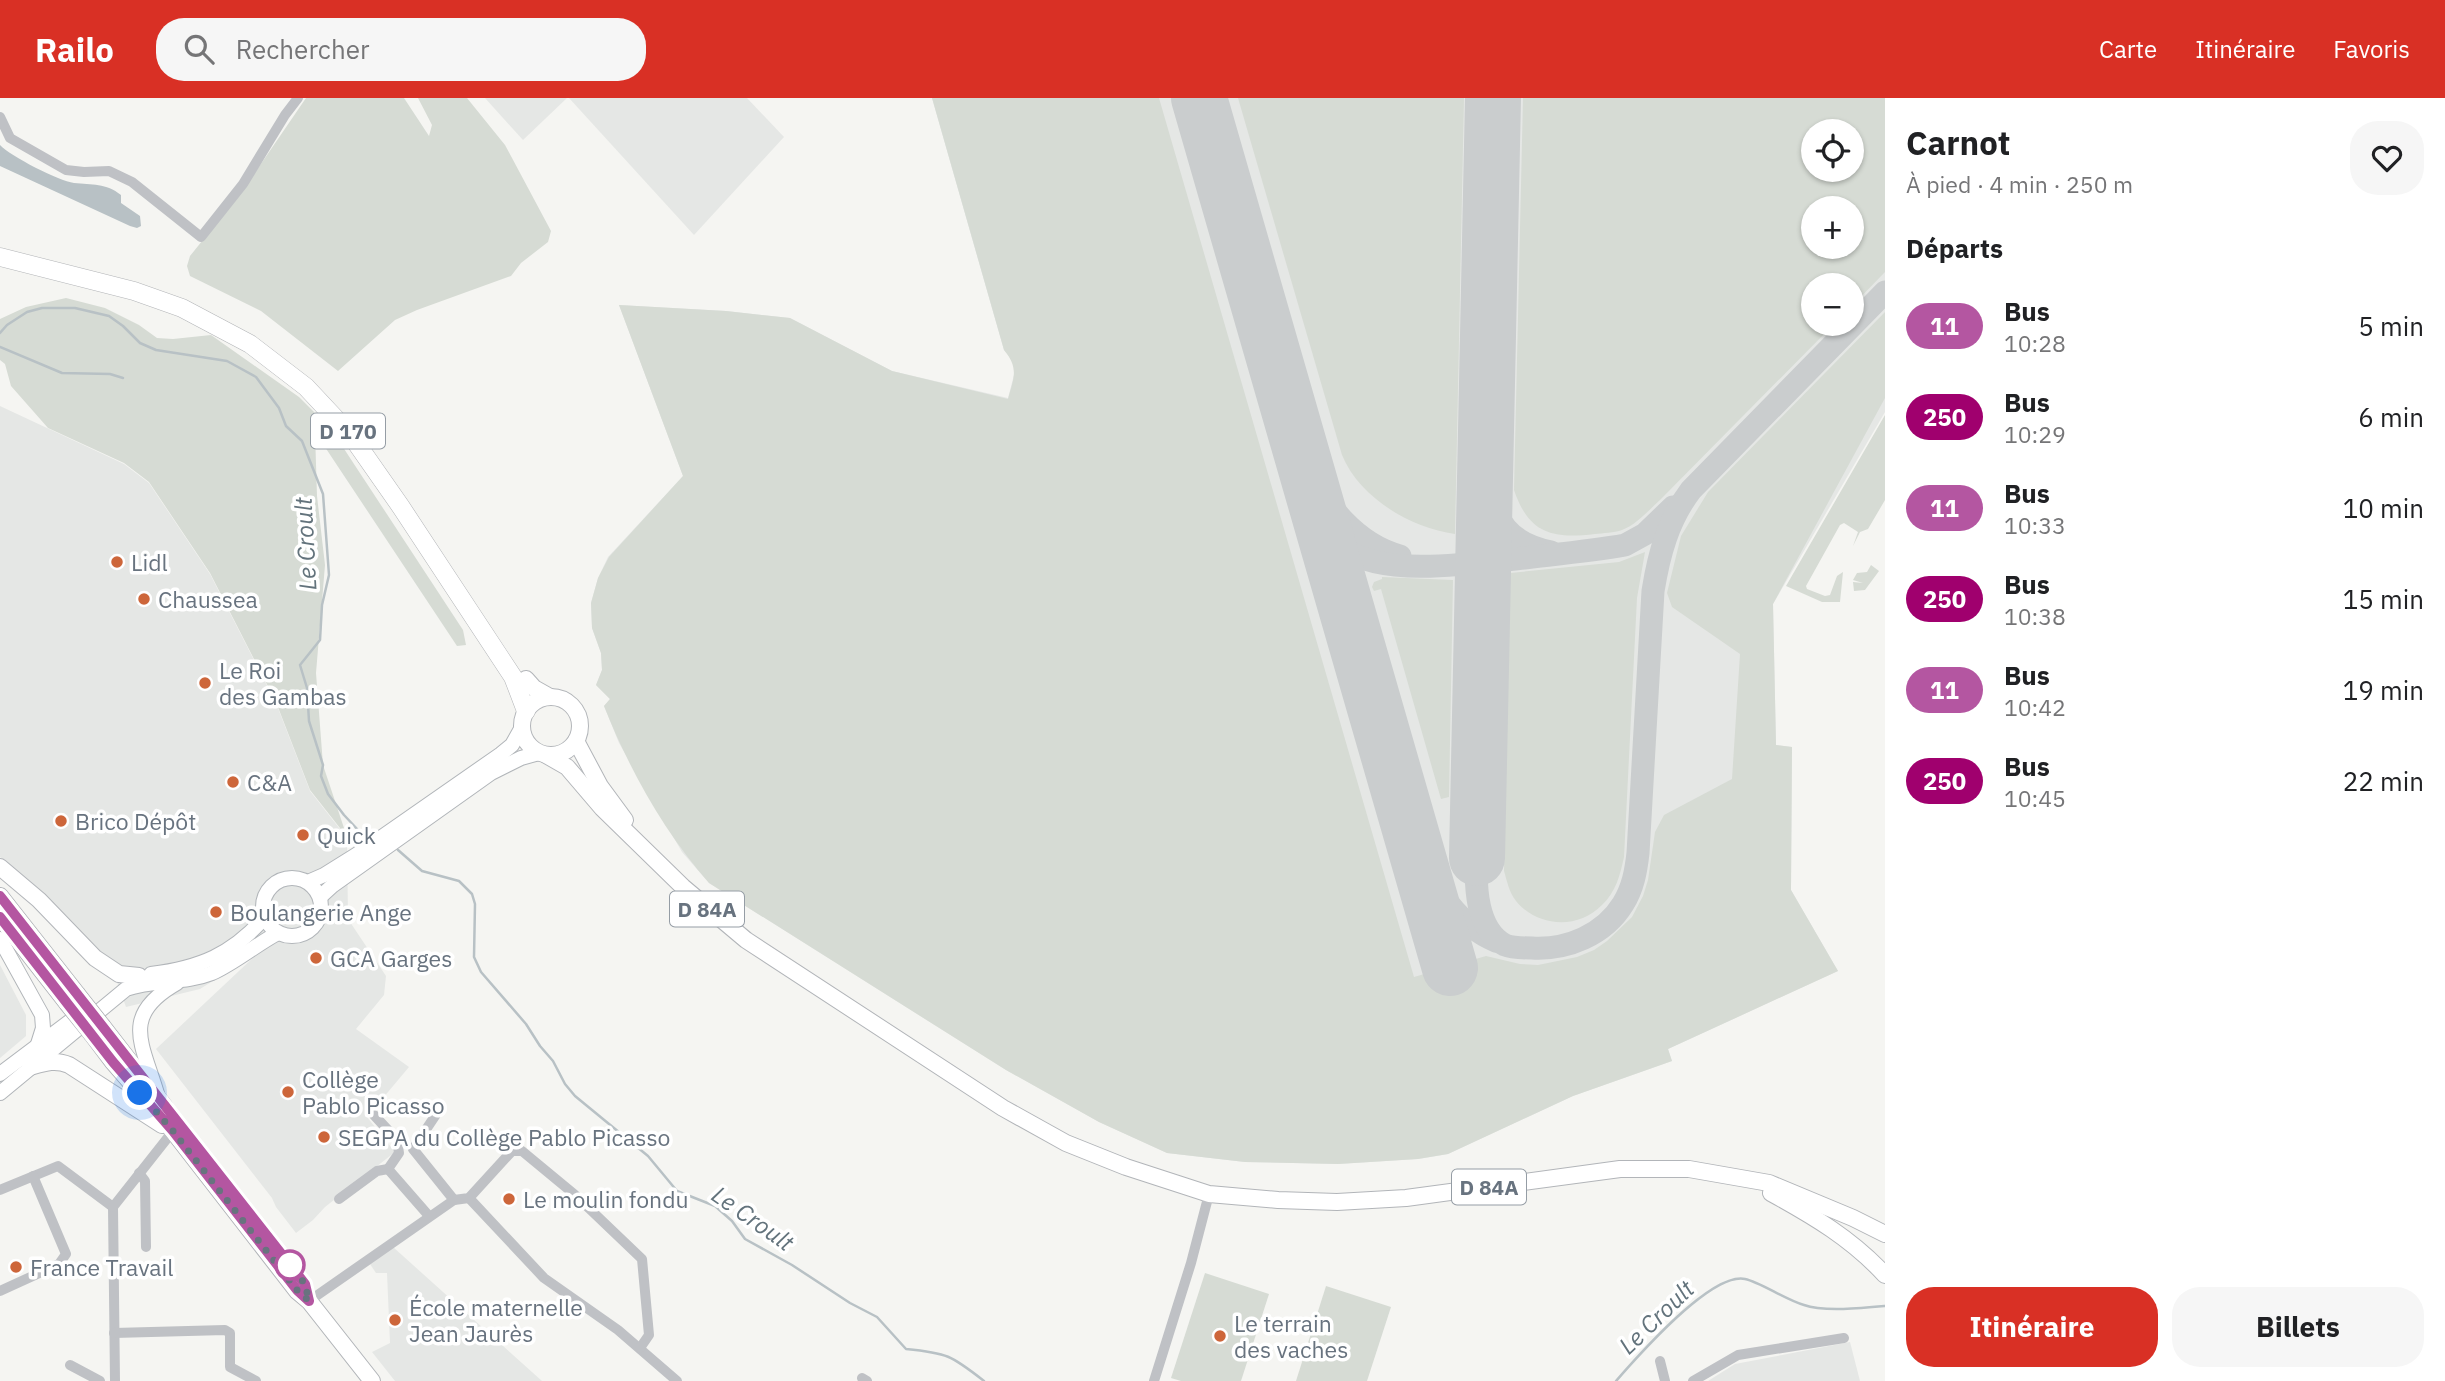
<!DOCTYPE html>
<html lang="fr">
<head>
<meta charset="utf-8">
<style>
	:root { --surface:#fff; --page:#f6f6f6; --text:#202124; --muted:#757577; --accent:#d93025 }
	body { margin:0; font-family:"IBM Plex Sans",sans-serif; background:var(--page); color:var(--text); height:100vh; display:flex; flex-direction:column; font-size:26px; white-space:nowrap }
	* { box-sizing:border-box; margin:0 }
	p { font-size:23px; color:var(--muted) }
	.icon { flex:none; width:38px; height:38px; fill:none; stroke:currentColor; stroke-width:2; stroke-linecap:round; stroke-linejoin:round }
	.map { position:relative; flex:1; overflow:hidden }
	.drawer { display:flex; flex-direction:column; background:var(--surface); width:560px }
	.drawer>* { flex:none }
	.badge { padding:0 14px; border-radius:23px; font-size:24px; line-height:46px }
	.tools { position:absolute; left:1801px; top:21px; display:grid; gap:14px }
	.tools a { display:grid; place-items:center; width:63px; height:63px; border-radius:50%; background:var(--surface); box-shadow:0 2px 5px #0004; font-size:35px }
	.you { position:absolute; width:35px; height:35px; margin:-18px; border:5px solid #fff; border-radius:50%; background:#1a73e8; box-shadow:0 0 0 10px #1a73e833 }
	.map>.badge { position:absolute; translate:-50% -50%; box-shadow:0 0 0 4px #fff }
	h2 { padding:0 21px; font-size:26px; line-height:63px }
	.round { display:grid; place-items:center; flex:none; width:74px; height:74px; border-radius:28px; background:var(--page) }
	.overview { display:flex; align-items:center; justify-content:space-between; height:119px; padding:0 21px }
	h1 { font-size:33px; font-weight:800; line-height:52px }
	.action { display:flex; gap:14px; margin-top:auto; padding:14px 21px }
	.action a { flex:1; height:80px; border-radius:28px; background:var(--accent); color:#fff; font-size:28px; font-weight:800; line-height:80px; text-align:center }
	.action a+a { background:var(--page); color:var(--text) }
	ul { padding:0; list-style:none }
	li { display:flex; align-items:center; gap:21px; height:91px; padding:0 21px }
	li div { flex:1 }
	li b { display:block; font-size:26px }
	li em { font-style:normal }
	li .badge { min-width:77px; font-weight:700; text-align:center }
	header { display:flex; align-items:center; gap:42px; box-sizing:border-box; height:98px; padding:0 35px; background:var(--accent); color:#fff }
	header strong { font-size:33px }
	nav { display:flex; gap:38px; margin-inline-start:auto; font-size:24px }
	.search { width:490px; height:63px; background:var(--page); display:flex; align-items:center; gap:18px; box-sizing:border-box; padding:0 24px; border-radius:28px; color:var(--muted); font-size:26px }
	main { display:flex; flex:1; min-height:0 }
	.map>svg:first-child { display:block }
</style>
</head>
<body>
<header>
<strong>Railo</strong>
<div class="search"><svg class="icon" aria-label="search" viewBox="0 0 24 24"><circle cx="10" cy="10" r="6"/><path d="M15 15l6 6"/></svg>Rechercher</div>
<nav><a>Carte</a><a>Itinéraire</a><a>Favoris</a></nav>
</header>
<main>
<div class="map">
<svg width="1885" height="1283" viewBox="0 0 1885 1283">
	<rect width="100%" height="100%" fill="#f5f5f2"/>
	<!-- built -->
	<g fill="#e5e7e5" fill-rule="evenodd">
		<polygon points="485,0 567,0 523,42"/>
		<polygon points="569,0 747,0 784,39 694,137"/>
		<path d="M932,0H1885V314L1773,506L1776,647L1792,649L1791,792L1838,873L1668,951L1672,963L1573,998L1448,1056L1418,1061L1338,1066L1245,1064L1167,1055L1099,1024L1006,972L709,785L682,754L619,645L604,608L610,601L596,587L602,572L601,555L592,530L591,505L598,480L608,459L683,378L619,207L726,213L790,220L892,273L1008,300L1015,273L1013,263L1004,252ZM1813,33H1852V72H1813ZM1813,110H1852V149H1813ZM1813,187H1852V226H1813Z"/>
		<polygon points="0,308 124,366 149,385 210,476 276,605 310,693 347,740 348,821 386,878 384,897 356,931 409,969 367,1019 395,1054 325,1109 313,1122 296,1135 276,1109 272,1100 156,951 257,856 200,891 126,909 109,862 0,759"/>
		<polygon points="0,867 26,917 26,938 0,960"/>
		<polygon points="393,1149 542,1283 395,1283 372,1254 390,1245 387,1175 376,1175 370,1166"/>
		<polygon points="1850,1244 1860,1283 1708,1283 1735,1266"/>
	</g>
	<!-- green -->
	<g fill="#d6dbd4" fill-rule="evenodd">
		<polygon points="306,0 404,0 429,38 432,27 418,0 467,0 505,47 551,133 548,144 521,165 511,178 417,212 395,222 338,273 261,213 190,178 187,168 190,158 243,92"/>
		<path d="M932,0H1159L1414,879L1486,858L1520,866L1538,867L1577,859L1594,852L1607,843L1632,819L1643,798L1648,782L1655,734L1664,717L1732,681L1740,556L1672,509L1667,495L1681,438L1708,394L1885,214V300L1773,506L1776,647L1792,649L1791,792L1838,873L1668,951L1672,963L1573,998L1448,1056L1418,1061L1338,1066L1245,1064L1167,1055L1099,1024L1006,972L709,785C664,734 629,671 604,608L610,601L596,587L602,572L601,555L592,530L591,505L598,480L609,459L683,378L619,207L726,213L790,220L892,273L1008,301C1014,280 1019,270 1004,252Z"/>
		<path d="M1238,0H1464L1455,436C1410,430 1359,399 1342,357Z"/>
		<path d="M1523,0H1885V174L1852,208V187H1813V226H1834L1660,402C1649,412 1636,427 1622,432C1614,435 1603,435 1595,436C1552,441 1529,436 1514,392ZM1813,33H1852V72H1813ZM1813,110H1852V149H1813Z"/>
		<polygon points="66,200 105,210 139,227 157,240 173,241 211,237 299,299 331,331 463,532 466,547 457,548 315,334 317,398 325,467 316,575 323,667 347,739 310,692 276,604 210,475 149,384 124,365 48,330 11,288 5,266 0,262 0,221 26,209"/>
		<polygon points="1885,317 1885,402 1868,431 1860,434 1853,448 1858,434 1844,425 1840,427 1806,488 1807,491 1825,498 1830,497 1837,478 1843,474 1840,504 1822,504 1786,488"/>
		<path d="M1645,454L1637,500L1624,759C1620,777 1616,794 1602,807C1578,832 1537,829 1516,803C1509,794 1507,783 1504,773L1510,475L1619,464Z"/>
		<polygon points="1871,467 1879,473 1865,492 1854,493 1853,484 1863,485 1853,482 1857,475 1867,474"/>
		<polygon points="1382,479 1453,482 1449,699 1441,701 1381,491 1374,493 1372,489 1374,484 1382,481"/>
		<polygon points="1205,1175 1269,1196 1241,1283 1181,1283 1171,1280"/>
		<polygon points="1326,1188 1391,1209 1367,1283 1296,1283"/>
	</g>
	<!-- water -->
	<path fill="#b8c1c5" d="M0,47C10,58 59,83 74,85C92,87 106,85 121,97V105L140,118L141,128L137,130L130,128L0,68Z"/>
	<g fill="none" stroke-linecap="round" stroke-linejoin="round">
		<!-- stream -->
		<g stroke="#b8c1c5" stroke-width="2.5">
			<polyline points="0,235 7,227 27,214 42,210 75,210 109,218 123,228 140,245 156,252 227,263 256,279 279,310 286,328 302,343 323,396 329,477 322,507 320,542 300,567 307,590 309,623 323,667 321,678 328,696 344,717 359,733 364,735"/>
			<polyline points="0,249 62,275 110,276 123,280"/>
			<path d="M398,752L422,773L459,783L472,796L475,806L474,859L481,874L526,926L540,948L553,963L565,986L575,998L648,1058L677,1093L715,1108L732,1123L745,1141L792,1167L850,1205L877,1219L906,1251C947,1255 951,1257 984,1283"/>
			<path d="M1616,1283C1638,1258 1711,1174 1745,1181C1760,1184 1786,1202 1804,1207C1823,1214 1864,1210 1885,1208"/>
		</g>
		<!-- taxiway -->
		<g stroke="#cacdce" stroke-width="23">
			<path d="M1305,369C1327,407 1355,446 1400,458"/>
			<path d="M1485,384C1497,424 1507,445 1551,454"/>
			<path d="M1319,417C1326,429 1333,442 1345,451C1384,480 1477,465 1524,460C1558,456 1591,453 1625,447L1645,436L1673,409"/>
			<path d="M1417,755C1436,790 1457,827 1496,843"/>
			<path d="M1477,760C1475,787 1476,832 1505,847C1512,850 1524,850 1532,850C1567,852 1604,837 1623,806C1633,790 1636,773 1638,755L1653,493C1659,456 1668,422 1691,392L1885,194"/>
		</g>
		<!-- runway -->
		<g stroke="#cacdce" stroke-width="56">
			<polyline points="1199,0 1450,870"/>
			<polyline points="1477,760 1493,0"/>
		</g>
		<!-- secondary casing -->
		<g stroke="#b1b5b9" stroke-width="16">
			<g id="secondary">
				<circle cx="292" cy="809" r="29"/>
				<polyline points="308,784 324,777 356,757 501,656 512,647 521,631"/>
				<polyline points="320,799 332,788 491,675 521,660 539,655"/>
				<polyline points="0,841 42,917 43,930 38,946"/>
				<path d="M151,876C199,870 232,857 265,819"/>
				<polyline points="0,976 85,912"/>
				<path d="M0,995L126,891C154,881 184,886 212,875C233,866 257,846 278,835"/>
				<path d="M158,999C143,946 119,918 177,885"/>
			</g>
		</g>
		<!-- primary casing -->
		<g stroke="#b2b5b9" stroke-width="18">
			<g id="primary">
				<polyline points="526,581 534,590 550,599"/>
				<circle cx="551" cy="628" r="29"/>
				<polyline points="576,643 600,688 625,722"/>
				<polyline points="546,657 567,669 602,710 683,789 746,842 1003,1010 1066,1045 1126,1069 1209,1096 1278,1102 1337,1104 1406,1100 1620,1071 1689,1071 1769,1085 1853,1120 1885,1136"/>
				<polyline points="0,769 39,802 95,860 119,876 139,878"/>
				<polyline points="0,798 77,896"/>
				<polyline points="0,819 67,905"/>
				<polyline points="103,929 164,1008"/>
				<polyline points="92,936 113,964 173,1033 297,1193 309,1203 372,1283"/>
				<path d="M30,969C44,965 55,961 69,967L162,1027"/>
				<path d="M1771,1095C1813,1118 1852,1141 1885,1177"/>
			</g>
		</g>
		<!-- trunk casing -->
		<g stroke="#b2b4b7" stroke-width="19">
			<polyline id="trunk" points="0,159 134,193 182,210 250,246 306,289 350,336 401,409 513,579 526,613"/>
		</g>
		<!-- minor -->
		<g stroke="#bfc1c5" stroke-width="10">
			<polyline points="0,19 10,40 66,72 84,74 109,73 132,84 201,139 243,86 285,17 298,0"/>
			<polyline points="441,1009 413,1051 454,1102"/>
			<polyline points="374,1017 397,1042 399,1055 388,1071 429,1118"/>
			<polyline points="139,1075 145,1083 146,1149"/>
			<polyline points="0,1092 58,1068 113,1109"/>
			<polyline points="469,1100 544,1180 618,1232 677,1283"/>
			<polyline points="339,1101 377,1073 388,1071"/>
			<polyline points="113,1109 115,1283"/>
			<polyline points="113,1109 173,1033"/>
			<polyline points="0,1193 59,1166 66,1156 33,1078"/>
			<polyline points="309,1203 454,1102 469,1100 512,1053 522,1053 574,1096 642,1161 649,1237 640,1250"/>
			<polyline points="114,1235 225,1232 230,1235 230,1269 256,1283"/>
			<polyline points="1660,1263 1665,1283"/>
			<polyline points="70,1267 100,1283"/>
			<polyline points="862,1280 867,1283"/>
			<polyline points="1154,1283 1191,1165 1209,1096"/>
			<polyline points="1693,1283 1738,1257 1844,1240"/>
		</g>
		<!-- secondary -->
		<use href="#secondary" stroke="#fff" stroke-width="14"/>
		<!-- primary -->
		<use href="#primary" stroke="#fff" stroke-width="16"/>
		<!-- trunk -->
		<use href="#trunk" stroke="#fff" stroke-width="18"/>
		<!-- primary-bridge casing -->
		<g stroke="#b2b5b9" stroke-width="18" stroke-linecap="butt">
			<g id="primary-bridge">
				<polyline points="77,896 103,929"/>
				<polyline points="67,905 92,936"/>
			</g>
		</g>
		<!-- primary-bridge -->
		<use href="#primary-bridge" stroke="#fff" stroke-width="16"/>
	</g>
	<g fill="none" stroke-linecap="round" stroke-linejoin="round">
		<!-- line casing -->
		<g stroke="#fff" stroke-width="16">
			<polyline id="line" points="0,798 305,1186 309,1203 297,1192 173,1033 113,964 0,819"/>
		</g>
		<!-- line -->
		<use href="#line" stroke="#b456a1" stroke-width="10"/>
		<!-- walk -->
		<polyline stroke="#68737f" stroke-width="7" stroke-dasharray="0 12.6" points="140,995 173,1033 297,1192 309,1203 305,1186 290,1167"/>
	</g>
	<!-- markers -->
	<g fill="#cd663a" stroke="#fff" stroke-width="2.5">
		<circle cx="117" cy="464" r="7"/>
		<circle cx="144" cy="501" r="7"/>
		<circle cx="205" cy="585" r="7"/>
		<circle cx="233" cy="684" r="7"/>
		<circle cx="61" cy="723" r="7"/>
		<circle cx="303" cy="737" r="7"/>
		<circle cx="216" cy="814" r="7"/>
		<circle cx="316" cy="860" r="7"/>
		<circle cx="288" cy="994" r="7"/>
		<circle cx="324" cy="1039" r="7"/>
		<circle cx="509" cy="1101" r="7"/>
		<circle cx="16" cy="1169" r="7"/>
		<circle cx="395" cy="1222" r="7"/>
		<circle cx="1220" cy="1238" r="7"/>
	</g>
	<circle fill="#fff" stroke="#b456a1" stroke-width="3.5" cx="290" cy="1167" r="14"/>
	<g text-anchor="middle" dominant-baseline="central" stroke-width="7" stroke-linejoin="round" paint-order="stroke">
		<!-- shield labels -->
		<g fill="#fff" stroke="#959da5" stroke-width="2">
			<rect x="311" y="315.5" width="74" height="35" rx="5"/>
			<rect x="670" y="793.5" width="74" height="35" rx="5"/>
			<rect x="1452" y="1071.5" width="74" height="35" rx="5"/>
		</g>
		<g font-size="21" font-weight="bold" fill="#68737f">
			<text x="348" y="333">D 170</text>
			<text x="707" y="811">D 84A</text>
			<text x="1489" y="1089">D 84A</text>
		</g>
		<!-- poi labels -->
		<g font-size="23" fill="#68737f" stroke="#fff" text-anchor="start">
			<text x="131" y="464">Lidl</text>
			<text x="158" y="501">Chaussea</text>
			<text x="219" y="572">Le Roi<tspan x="219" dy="26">des Gambas</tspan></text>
			<text x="247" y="684">C&amp;A</text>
			<text x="75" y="723">Brico Dépôt</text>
			<text x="317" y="737">Quick</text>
			<text x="230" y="814">Boulangerie Ange</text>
			<text x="330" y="860">GCA Garges</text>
			<text x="302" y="981">Collège<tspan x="302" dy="26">Pablo Picasso</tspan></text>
			<text x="338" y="1039">SEGPA du Collège Pablo Picasso</text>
			<text x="523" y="1101">Le moulin fondu</text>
			<text x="30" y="1169">France Travail</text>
			<text x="409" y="1209">École maternelle<tspan x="409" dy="26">Jean Jaurès</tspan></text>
			<text x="1234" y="1225">Le terrain<tspan x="1234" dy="26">des vaches</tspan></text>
		</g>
		<!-- water labels -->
		<g font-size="24" font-style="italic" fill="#63737c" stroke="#fff">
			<text transform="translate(305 446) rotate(-93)">Le Croult</text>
			<text transform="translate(753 1120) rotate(35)">Le Croult</text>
			<text transform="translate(1656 1219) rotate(-44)">Le Croult</text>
		</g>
	</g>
</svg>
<div class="tools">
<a><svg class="icon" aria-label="locate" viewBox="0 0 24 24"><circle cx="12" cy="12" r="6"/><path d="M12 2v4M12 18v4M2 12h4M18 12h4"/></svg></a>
<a>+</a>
<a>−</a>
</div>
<div class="you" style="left:140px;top:995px"></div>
</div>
<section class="drawer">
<div class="overview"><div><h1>Carnot</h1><p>À pied · 4 min · 250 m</p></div><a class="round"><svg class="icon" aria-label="heart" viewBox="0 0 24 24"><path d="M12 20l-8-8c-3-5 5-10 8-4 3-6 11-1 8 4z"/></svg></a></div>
<h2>Départs</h2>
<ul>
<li><span class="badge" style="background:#b456a1;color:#fff">11</span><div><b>Bus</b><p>10:28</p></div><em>5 min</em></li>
<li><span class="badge" style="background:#a0006e;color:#fff">250</span><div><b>Bus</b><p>10:29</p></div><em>6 min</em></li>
<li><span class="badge" style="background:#b456a1;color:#fff">11</span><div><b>Bus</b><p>10:33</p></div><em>10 min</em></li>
<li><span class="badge" style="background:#a0006e;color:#fff">250</span><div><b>Bus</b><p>10:38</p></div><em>15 min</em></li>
<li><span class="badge" style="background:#b456a1;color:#fff">11</span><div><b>Bus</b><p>10:42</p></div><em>19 min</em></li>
<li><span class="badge" style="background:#a0006e;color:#fff">250</span><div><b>Bus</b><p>10:45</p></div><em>22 min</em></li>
</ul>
<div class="action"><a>Itinéraire</a><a>Billets</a></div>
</section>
</main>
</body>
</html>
